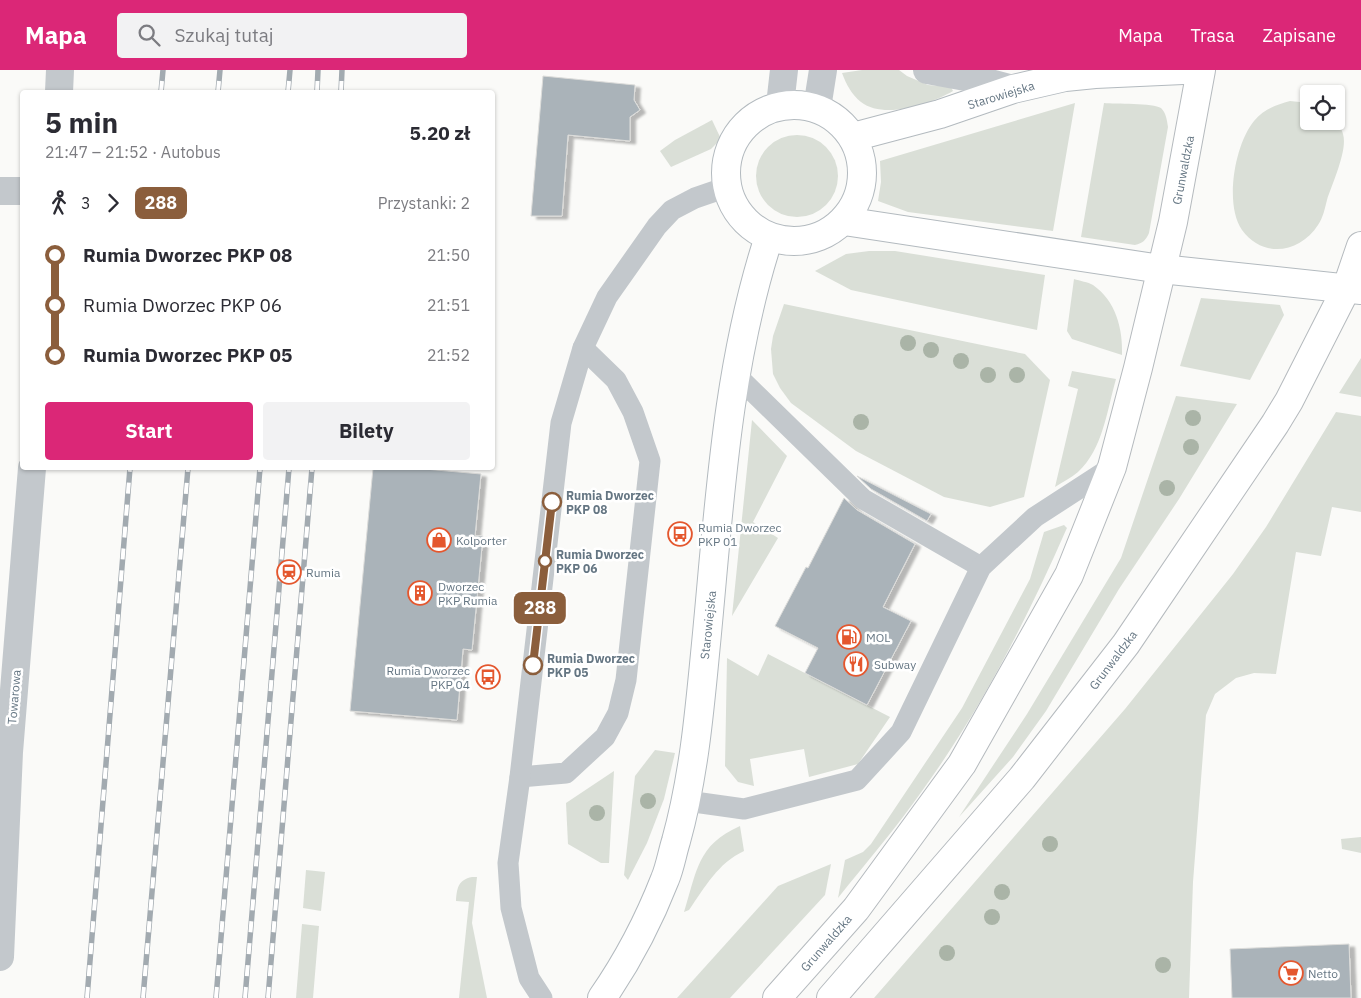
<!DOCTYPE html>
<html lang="pl">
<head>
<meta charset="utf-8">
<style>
	:root { --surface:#fff; --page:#f2f2f3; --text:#2b2b33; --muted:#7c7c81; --accent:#db2777 }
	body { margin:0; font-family:"IBM Plex Sans",sans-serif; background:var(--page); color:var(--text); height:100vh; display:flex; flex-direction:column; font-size:19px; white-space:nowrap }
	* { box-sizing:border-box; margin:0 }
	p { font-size:16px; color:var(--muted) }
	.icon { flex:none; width:28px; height:28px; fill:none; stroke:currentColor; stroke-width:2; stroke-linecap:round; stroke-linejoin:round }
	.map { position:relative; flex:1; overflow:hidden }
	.side { position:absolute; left:20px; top:20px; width:475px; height:380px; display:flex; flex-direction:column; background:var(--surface); border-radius:5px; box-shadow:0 1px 4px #0004 }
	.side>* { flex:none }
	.badge { padding:0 10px; border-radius:8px; font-size:18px; line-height:32px }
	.fabs { position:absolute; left:1300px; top:15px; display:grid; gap:10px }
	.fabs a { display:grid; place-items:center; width:45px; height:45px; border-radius:5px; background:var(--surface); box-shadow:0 1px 4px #0004; font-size:25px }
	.map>.badge { position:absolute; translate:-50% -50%; box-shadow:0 0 0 2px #fff }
	.legs { display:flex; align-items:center; gap:8px; height:55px; padding:0 25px; font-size:16px }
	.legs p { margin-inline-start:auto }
	.head { display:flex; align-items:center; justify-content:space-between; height:85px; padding:0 25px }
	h1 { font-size:28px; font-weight:800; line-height:38px }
	.primary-button { display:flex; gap:10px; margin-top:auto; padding:10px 25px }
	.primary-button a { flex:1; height:58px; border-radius:5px; background:var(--accent); color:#fff; font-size:20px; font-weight:800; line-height:58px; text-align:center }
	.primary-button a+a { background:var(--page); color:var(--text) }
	ul { padding:0 25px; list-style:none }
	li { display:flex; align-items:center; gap:18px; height:50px; font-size:19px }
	li i { display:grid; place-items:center; width:8px; height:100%; margin:0 6px; background:currentColor }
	li i::after { content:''; width:12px; height:12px; margin:-6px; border:4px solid; border-radius:50%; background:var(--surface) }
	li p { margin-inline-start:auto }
	li:first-child i { background:linear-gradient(#0000 50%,currentColor 0) }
	li:last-child i { background:linear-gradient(currentColor 50%,#0000 0) }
	header { display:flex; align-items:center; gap:30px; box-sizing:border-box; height:70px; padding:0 25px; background:var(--accent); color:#fff }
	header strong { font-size:24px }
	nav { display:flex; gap:28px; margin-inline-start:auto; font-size:18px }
	.search { width:350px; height:45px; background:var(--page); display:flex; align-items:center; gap:12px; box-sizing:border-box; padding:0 18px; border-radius:5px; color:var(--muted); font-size:19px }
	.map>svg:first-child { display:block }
</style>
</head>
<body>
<header>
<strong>Mapa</strong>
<div class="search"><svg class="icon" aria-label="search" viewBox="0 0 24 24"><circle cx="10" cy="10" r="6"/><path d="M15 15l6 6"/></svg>Szukaj tutaj</div>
<nav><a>Mapa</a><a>Trasa</a><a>Zapisane</a></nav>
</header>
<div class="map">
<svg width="1361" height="928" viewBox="0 0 1361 928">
	<defs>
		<filter id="shadow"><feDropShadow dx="5.5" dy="3" stdDeviation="1" flood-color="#0004"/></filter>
	</defs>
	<rect width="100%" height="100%" fill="#fafaf8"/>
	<!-- green -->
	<g fill="#dadfd7">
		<path d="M862,0H899L907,6L928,15L951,17L953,21C931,34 884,50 861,32C852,25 846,14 842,3Z"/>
		<path d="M1290,31L1309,33V51L1336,50C1338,54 1342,59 1343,64C1348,80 1332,114 1327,130C1325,138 1323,148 1318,155C1300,183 1263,189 1242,160C1224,134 1235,74 1254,51C1264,39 1276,35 1290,31Z"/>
		<polygon points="1075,33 1053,161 908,142 878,131 881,112 880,91"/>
		<path d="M1104,33C1114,34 1154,33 1161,38C1166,43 1167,50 1168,57L1149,163C1146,170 1143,173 1135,175L1081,167Z"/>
		<polygon points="712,50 721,69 711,79 671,97 660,81 675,70"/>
		<circle cx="797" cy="106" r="41"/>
		<polygon points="869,181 895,181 1045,205 1037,260 851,220 815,201 846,184"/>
		<path d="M1074,209C1080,211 1088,212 1093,215C1116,231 1123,259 1122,285L1072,269L1067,261Z"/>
		<polygon points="1201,228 1280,235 1284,245 1250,310 1180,296"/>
		<polygon points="784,234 1025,284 1050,310 1024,427 990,437 944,427 856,381 791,333 780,318 773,304 771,279 773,266"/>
		<polygon points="1361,287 1361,327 1339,323 1361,288"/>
		<path d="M1072,301L1116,309C1107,340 1103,379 1078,402C1071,408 1062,412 1055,417L1078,319L1068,316Z"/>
		<polygon points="1176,326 1237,334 1179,429 1119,519 1046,641 1013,687 959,747 1027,644 1121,488"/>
		<polygon points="1336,342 1361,346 1361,442 1332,437 1321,486 1296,482 1276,604 1254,603 1236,608 1215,624 1206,645 1193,812 1189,928 874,928 1125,639 1233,504 1266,457"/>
		<polygon points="752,350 787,386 753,452 778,468 732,546"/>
		<path d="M1064,455L1067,458L1066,460C1026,551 980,641 922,721C896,758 866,793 838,828L845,790L863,782L871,774L962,638L1030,509L1044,462Z"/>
		<polygon points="768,584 890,647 858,694 809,707 804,679 750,689 754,716 738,712 725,696 727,588 758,606"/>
		<polygon points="655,680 675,683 664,729 647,773 628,810 624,805 635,706"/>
		<polygon points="614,701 609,793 601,793 568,774 566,733"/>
		<path d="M740,756L744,781C718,793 705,817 689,840L684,842C697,801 697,775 740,756Z"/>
		<polygon points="1361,767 1361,783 1342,779 1341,769"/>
		<polygon points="831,794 825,825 730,928 677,928 778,816"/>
		<polygon points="306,800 325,802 321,841 303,838"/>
		<path d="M472,807H477L472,853L487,928H459L469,832L456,831C457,818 458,810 472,807Z"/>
		<polygon points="302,854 319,856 313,928 296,928"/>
	</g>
	<!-- building -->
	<g fill="#aab3b9" stroke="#dcdcda" filter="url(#shadow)">
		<polygon points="543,6 635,15 634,30 640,40 630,47 630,71 568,65 562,146 531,146"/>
		<polygon points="373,398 413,398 481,404 475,466 483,466 472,580 463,579 457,650 350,641"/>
		<polygon points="857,406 931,444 927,451 871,419"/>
		<polygon points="844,428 857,440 915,474 883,537 911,551 867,635 805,603 818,578 775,556 806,497 808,498"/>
		<polygon points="1349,874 1351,928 1232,928 1230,879"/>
	</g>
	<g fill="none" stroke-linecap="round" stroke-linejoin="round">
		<!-- secondary casing -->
		<g stroke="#b3babf" stroke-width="30">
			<g id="secondary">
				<circle cx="794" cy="103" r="68"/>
				<polyline points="853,67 940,44 1013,19 1065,7 1095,4 1183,0"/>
				<polyline points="844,151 1161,199 1361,220"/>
				<path d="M602,928C627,892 649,850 665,809C670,797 672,784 676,771C693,710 699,647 705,584C719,444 725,301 769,167"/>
			</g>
		</g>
		<!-- primary casing -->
		<g stroke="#b5babe" stroke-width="30">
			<g id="primary">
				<polyline points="777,928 856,839 962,694 1069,505 1112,397 1138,298 1173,152 1201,0"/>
				<polyline points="831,928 1022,708 1126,574 1275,354 1289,331 1347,217 1361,176"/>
			</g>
		</g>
		<!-- service -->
		<g stroke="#c3c8cc" stroke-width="21">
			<polyline points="736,305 863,429 981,497"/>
			<polyline points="520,707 566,703 605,667 618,643 626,610 650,391 633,342 616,310 583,278"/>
			<polyline points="687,731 744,739 857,710 901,662 981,497 1035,447 1112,397"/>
			<polyline points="542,928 529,908 511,838 508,793 520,707 561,353 583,278 607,227 657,156 672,140 695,128 727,117"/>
		</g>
		<!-- minor -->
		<g stroke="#c3c8cc" stroke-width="28">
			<polyline points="927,0 971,8 1013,19"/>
			<polyline points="780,35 784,0"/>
			<polyline points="817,38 823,0"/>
			<polyline points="0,121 22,121"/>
		</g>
		<!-- tertiary -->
		<g stroke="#c3c8cc" stroke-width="28">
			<polyline points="59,22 60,0"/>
			<polyline points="0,887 9,682 32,398"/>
		</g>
		<!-- secondary -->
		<use href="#secondary" stroke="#fff" stroke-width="28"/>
		<!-- primary -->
		<use href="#primary" stroke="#fff" stroke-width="28"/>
		<!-- rail casing -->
		<g stroke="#a2aab0" stroke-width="5.5">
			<g id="rail">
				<polyline points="161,22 163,0"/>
				<polyline points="218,22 220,0"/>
				<polyline points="288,22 290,0"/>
				<polyline points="317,22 318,0"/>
				<polyline points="341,22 342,0"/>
				<polyline points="87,928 130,398"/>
				<polyline points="143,928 188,398"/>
				<polyline points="216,928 260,398"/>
				<polyline points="245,928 289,398"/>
				<polyline points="268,928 312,398"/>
			</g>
		</g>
		<!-- rail -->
		<use href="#rail" stroke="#fff" stroke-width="4" stroke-dasharray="11" stroke-linecap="butt"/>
	</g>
	<!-- trees -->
	<g fill="#aab4a7">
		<circle cx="908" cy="273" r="8"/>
		<circle cx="931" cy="280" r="8"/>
		<circle cx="961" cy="291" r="8"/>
		<circle cx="988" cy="305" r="8"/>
		<circle cx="1017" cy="305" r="8"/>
		<circle cx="1193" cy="348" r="8"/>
		<circle cx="861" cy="352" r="8"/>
		<circle cx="1191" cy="377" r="8"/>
		<circle cx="1167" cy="418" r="8"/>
		<circle cx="648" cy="731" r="8"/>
		<circle cx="597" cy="743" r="8"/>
		<circle cx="1050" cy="774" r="8"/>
		<circle cx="1002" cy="822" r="8"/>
		<circle cx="992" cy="847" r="8"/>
		<circle cx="947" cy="883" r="8"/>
		<circle cx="1163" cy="895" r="8"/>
	</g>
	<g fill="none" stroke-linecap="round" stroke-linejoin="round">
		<!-- line-1 casing -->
		<g stroke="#fff" stroke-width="11">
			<polyline id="line-1" points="533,595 552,432"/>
		</g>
		<!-- line-1 -->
		<use href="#line-1" stroke="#8b5e3c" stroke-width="8"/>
	</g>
	<!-- icons -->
	<defs>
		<g id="bus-ring" transform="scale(1.25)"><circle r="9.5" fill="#fff" stroke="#e4572e" stroke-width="1.5"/><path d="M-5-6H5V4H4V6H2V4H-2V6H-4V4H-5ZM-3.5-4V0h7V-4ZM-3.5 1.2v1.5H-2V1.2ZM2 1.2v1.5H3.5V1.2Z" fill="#e4572e"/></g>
		<g id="shop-ring" transform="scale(1.25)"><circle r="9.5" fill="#fff" stroke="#e4572e" stroke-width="1.5"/><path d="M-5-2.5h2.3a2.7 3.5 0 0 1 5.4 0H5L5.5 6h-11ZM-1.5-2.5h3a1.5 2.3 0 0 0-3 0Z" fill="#e4572e"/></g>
		<g id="station-ring" transform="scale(1.25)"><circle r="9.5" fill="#fff" stroke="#e4572e" stroke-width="1.5"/><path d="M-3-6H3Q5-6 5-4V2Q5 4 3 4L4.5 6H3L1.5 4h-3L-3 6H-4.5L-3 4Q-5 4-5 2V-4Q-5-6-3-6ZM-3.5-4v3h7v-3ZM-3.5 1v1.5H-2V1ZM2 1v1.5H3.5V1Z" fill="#e4572e"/></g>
		<g id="building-ring" transform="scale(1.25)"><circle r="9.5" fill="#fff" stroke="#e4572e" stroke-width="1.5"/><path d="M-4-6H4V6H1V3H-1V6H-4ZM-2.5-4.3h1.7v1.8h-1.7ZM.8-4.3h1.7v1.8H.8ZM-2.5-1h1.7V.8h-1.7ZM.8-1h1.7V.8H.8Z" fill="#e4572e"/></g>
		<g id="fuel-ring" transform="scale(1.25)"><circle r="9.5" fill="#fff" stroke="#e4572e" stroke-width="1.5"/><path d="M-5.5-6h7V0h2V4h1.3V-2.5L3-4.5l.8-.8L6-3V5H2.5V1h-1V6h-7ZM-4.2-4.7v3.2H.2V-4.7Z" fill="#e4572e"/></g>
		<g id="restaurant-ring" transform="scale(1.25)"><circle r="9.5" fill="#fff" stroke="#e4572e" stroke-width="1.5"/><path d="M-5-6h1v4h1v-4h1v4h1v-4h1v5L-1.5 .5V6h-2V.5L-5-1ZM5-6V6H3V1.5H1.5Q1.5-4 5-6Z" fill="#e4572e"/></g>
		<g id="supermarket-ring" transform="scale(1.25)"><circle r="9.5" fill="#fff" stroke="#e4572e" stroke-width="1.5"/><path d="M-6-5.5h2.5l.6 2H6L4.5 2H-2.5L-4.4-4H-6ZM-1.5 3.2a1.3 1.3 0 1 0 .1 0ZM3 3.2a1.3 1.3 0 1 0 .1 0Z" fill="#e4572e"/></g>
	</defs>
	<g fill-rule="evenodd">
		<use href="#bus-ring" x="680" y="464"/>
		<use href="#shop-ring" x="439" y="470"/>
		<use href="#station-ring" x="289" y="502"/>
		<use href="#building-ring" x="420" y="523"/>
		<use href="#fuel-ring" x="849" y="567"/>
		<use href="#restaurant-ring" x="856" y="594"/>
		<use href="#bus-ring" x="488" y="607"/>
		<use href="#supermarket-ring" x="1291" y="903"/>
	</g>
	<!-- markers -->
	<g fill="#fff" stroke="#8b5e3c" stroke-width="2.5">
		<circle cx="552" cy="432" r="9"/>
		<circle cx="545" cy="491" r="6"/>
		<circle cx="533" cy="595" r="9"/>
	</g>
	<g text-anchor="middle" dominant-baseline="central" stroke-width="5" stroke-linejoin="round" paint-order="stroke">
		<!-- street labels -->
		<g font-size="12" fill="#657683" stroke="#fff">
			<text transform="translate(1001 25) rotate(-17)">Starowiejska</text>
			<text transform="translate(1183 100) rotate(-79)">Grunwaldzka</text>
			<text transform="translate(708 555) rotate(-84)">Starowiejska</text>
			<text transform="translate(1113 590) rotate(-53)">Grunwaldzka</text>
			<text transform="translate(14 627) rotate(-85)">Towarowa</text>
			<text transform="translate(826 873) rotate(-49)">Grunwaldzka</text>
		</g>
		<!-- stop labels -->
		<g font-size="12" font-weight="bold" fill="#657683" stroke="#fff" text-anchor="start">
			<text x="566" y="425">Rumia Dworzec<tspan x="566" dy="14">PKP 08</tspan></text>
			<text x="556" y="484">Rumia Dworzec<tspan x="556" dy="14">PKP 06</tspan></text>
			<text x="547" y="588">Rumia Dworzec<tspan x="547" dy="14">PKP 05</tspan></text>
		</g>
		<!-- poi labels -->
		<g font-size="12" fill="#657683" stroke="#fff" text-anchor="start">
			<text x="698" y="457">Rumia Dworzec<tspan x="698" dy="14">PKP 01</tspan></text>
			<text x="456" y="470">Kolporter</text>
			<text x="306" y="502">Rumia</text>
			<text x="438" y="516">Dworzec<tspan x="438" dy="14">PKP Rumia</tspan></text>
			<text x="866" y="567">MOL</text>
			<text x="874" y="594">Subway</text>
			<text x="470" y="600" text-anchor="end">Rumia Dworzec<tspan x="470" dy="14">PKP 04</tspan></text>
			<text x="1308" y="903">Netto</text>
		</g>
	</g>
</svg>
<div class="fabs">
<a><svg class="icon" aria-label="locate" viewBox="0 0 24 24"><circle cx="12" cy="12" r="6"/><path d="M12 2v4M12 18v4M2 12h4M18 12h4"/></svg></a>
</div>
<b class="badge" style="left:540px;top:538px;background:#8b5e3c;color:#fff">288</b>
<section class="side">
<div class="head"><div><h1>5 min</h1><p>21:47 – 21:52 · Autobus</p></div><b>5.20 zł</b></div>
<div class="legs"><svg class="icon" aria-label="walk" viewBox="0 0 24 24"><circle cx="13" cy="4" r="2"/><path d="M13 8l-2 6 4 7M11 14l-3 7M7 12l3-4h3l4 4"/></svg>3<svg class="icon" aria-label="forward" viewBox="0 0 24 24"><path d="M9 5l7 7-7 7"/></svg><b class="badge" style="background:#8b5e3c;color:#fff">288</b><p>Przystanki: 2</p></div>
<ul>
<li><i style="color:#8b5e3c"></i><b>Rumia Dworzec PKP 08</b><p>21:50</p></li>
<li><i style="color:#8b5e3c"></i><span>Rumia Dworzec PKP 06</span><p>21:51</p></li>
<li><i style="color:#8b5e3c"></i><b>Rumia Dworzec PKP 05</b><p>21:52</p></li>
</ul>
<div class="primary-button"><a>Start</a><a>Bilety</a></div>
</section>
</div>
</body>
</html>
